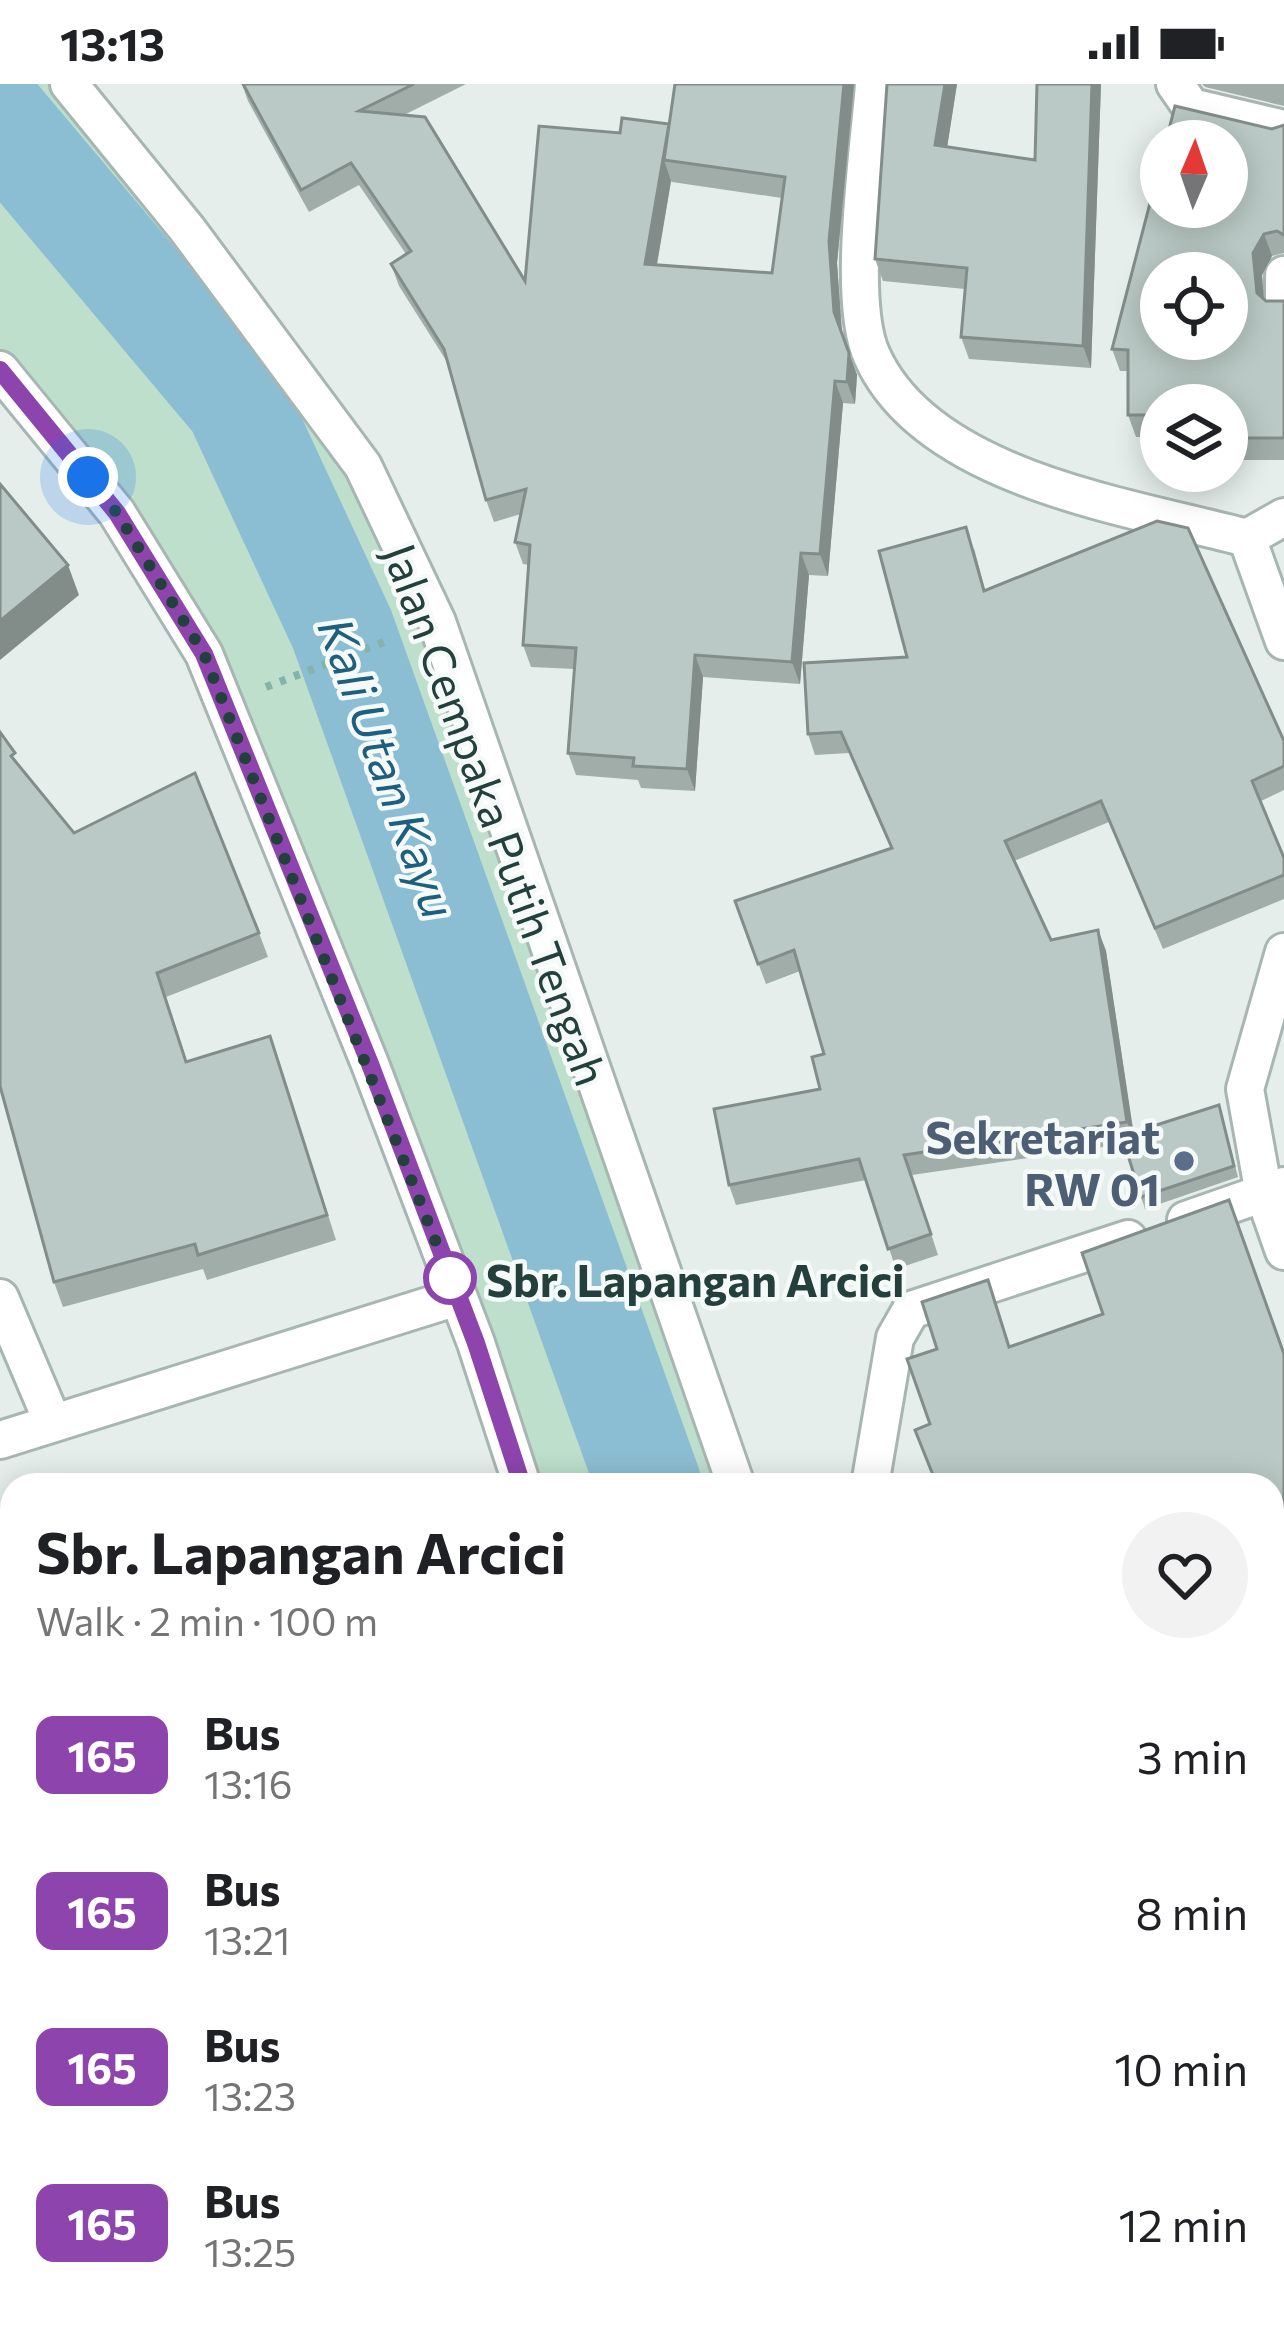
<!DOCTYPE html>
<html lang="en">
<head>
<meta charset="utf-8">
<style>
	:root { --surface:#fff; --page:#f2f2f2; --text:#202124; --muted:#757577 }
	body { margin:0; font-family:Commissioner,sans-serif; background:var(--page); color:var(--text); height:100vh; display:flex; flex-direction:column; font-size:45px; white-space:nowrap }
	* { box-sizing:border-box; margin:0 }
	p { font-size:39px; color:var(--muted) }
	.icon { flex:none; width:66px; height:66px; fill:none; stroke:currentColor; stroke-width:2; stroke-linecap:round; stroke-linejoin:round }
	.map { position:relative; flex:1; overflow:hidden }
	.details { position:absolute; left:0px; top:1389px; width:1284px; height:855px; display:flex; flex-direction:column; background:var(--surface); border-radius:36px 36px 0 0; box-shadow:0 6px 30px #0003 }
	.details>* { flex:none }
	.badge { padding:0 24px; border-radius:18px; font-size:42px; line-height:78px }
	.needle { width:78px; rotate:2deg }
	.tools { position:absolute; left:1140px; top:36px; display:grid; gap:24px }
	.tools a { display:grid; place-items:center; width:108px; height:108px; border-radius:50%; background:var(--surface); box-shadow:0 6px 30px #0003; font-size:60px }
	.you { position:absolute; width:60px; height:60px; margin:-30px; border:9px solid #fff; border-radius:50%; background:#1a73e8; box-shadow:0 0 0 18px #1a73e833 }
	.map>.badge { position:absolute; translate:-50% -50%; box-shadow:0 0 0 6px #fff }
	.round { display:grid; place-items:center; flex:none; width:126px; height:126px; border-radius:63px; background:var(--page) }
	.summary { display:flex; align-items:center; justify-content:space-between; height:204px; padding:0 36px }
	h1 { font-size:57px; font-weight:700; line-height:90px }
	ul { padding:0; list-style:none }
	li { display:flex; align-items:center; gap:36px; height:156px; padding:0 36px }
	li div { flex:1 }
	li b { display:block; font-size:45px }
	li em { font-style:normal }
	li .badge { min-width:132px; font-weight:700; text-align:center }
	.status { display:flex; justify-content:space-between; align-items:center; height:84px; padding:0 60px; background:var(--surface); direction:ltr }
	.status svg { height:33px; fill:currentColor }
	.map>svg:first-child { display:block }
</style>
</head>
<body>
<div class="status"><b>13:13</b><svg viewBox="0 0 49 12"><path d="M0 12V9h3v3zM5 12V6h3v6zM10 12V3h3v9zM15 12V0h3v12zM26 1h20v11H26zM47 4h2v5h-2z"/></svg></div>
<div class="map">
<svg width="1284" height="2243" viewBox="0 0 1284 2243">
	<rect width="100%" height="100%" fill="#e5eeeb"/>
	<!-- green -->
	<g fill="#bddfcc">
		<polygon points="0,0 63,0 348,379 418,536 728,1401 522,1401 231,631 0,286"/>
		<polygon points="12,1524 12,2232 785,2232 789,2243 0,2243 0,1527"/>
	</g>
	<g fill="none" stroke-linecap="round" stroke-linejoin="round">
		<!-- river -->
		<g stroke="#8cbed3" stroke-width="105">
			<polyline points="0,37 237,319 342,545 649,1401"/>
			<polyline points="942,2232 946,2243"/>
		</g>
		<!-- minor casing -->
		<g stroke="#a7b6b3" stroke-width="42">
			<g id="minor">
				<polyline points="69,0 187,145 363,382 437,538 736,1401"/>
				<path d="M874,0C869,65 846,217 872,272C927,395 1131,423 1247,454L1284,557"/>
				<polyline points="1175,0 1191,23 1284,45"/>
				<polyline points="1284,191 1284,219"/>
				<polyline points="0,286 117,429 204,570 370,980 476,1259 522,1401"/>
				<polyline points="1247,454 1284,433"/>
				<polyline points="1284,868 1245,1005 1264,1110 1284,1167"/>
				<polyline points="1186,1136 1284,1102"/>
				<polyline points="0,1214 53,1339"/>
				<polyline points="0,1356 457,1213"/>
				<polyline points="870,1401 895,1254 911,1226 1128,1155"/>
				<polyline points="0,1725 12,1719"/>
				<polyline points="803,2232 807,2243"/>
				<polyline points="1012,2232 1016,2243"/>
				<polyline points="1082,2232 1087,2243"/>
			</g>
		</g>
		<!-- path -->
		<polyline stroke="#85b2aa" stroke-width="8" stroke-dasharray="6 9" stroke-linecap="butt" points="266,603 392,555"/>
		<!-- minor -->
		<use href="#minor" stroke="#fff" stroke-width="36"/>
	</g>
	<!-- wall -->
	<g fill="#a0ada9" fill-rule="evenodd">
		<path d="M242,0H466L404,31L525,197L620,49L669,40L854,0L837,179L842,249L857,291L855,320L843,319L828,492L809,491L800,600L703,593L695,707L641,704L638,696L576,691L568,669L575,585L531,583L523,561L529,481L523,480L515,458L521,430L494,438L486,416L449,281L399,202L391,180L406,170L359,101L309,128L248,17ZM671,97L672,98L782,114L772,189L657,181Z"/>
		<polygon points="887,0 957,0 947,63 1035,76 1037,0 1101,0 1091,284 969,275 961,253 965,205 883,197 875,175"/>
		<polygon points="1202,0 1284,0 1284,22 1205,3"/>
		<polygon points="1284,41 1284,169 1272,172 1262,191 1264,215 1266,217 1284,217 1284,376 1236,376 1227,353 1227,321 1161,321 1161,353 1136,353 1128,331 1128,287 1120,287 1112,265 1272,45"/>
		<polygon points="974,464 985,506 1284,657 1284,706 1261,717 1284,774 1284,815 1163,865 1109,738 1014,777 1051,856 1098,846 1106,867 1133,1048 1219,1021 1238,1093 1145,1125 1124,1060 912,1091 938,1171 896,1185 866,1096 736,1121 729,1101 820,1005 824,970 800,887 766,900 735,817 891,765 849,669 815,671 808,650 907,573"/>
		<polygon points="21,685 74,749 259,849 268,873 166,913 187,977 279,977 336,1156 207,1196 203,1185 63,1223 54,1198"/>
		<polygon points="997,1221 1010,1263 1284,1269 1284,1962 1272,1966 1272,1401 930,1340 937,1265"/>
	</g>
	<!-- shaded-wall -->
	<g fill="#828d8a">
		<polygon points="844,0 854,0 837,179 842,250 834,228 829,157"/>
		<polygon points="945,0 957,0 944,83 935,61"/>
		<polygon points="1092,0 1101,0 1091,284 1083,262"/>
		<polygon points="669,40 664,76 671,97 653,202 645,180"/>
		<polygon points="1264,150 1272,172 1262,191 1265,231 1257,209 1253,169"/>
		<polygon points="849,269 857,291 855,320 847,298"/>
		<polygon points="835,297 843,319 828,492 820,470"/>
		<polygon points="801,469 809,491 800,600 792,578"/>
		<polygon points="68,481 79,511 0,576 0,537"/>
		<polygon points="695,571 703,593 695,707 687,685"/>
		<polygon points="1098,846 1106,867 1135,1058 1127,1038"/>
	</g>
	<!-- building -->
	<g fill="#bac9c5" stroke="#828d8a" stroke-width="3" fill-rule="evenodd">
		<polygon points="243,0 414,0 359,27 425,33 525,197 539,42 620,49 622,34 669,40 645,180 772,189 785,93 664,76 675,0 844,0 829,157 834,228 849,269 847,298 835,297 820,470 801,469 792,578 695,571 687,685 633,682 634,674 568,669 576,564 523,561 530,461 515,458 526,405 486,416 444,265 391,180 411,167 351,79 301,106"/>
		<polygon points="887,0 945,0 935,61 1035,76 1037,0 1092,0 1083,262 961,253 967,184 875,175"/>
		<path d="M1175,22L1272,45L1284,41V151L1277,147L1264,150L1253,169L1257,209L1266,217H1284V354H1228L1227,321H1161V331H1128V266L1112,265L1161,77V123H1227V57H1166ZM1161,189H1227V255H1161Z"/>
		<polygon points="0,400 68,481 0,537"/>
		<polygon points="1157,437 1188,444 1284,657 1284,682 1252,697 1284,774 1284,791 1155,844 1101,717 1005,757 1051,856 1098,846 1127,1038 904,1071 931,1150 888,1165 859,1075 729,1101 714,1025 820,1005 812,973 824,970 794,866 758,880 735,817 892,764 841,648 808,650 804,579 907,573 879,467 966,443 984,507"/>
		<polygon points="0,648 15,669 11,672 74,749 195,689 259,849 157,889 186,978 270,952 327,1131 198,1171 195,1160 54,1198 0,1002"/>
		<polygon points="1219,1021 1234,1082 1141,1113 1122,1052"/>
		<polygon points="1229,1116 1284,1270 1284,1933 1272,1937 1272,1401 937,1401 915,1346 930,1340 907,1275 937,1265 922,1218 988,1196 1009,1263 1103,1230 1082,1169"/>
		<polygon points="1284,2054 1284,2243 1147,2243 1143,2232 1272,2232 1272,2058"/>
	</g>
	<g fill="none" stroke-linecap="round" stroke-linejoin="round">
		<!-- line casing -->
		<g stroke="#fff" stroke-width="27">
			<polyline id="line" points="0,286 117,429 204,570 370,980 476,1259 522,1401"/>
		</g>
		<!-- line -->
		<use href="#line" stroke="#8e44ad" stroke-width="18"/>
		<!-- walk -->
		<polyline stroke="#23403d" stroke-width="12" stroke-dasharray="0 21.6" points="88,393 117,429 204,570 450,1194"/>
	</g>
	<!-- markers -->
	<circle fill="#5c6f8a" stroke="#f5faf8" stroke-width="4.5" cx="1184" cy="1077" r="12"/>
	<circle fill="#fff" stroke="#8e44ad" stroke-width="6" cx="450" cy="1194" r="24"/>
	<g text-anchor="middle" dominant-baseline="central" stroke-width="9" stroke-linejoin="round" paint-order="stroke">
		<!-- street labels -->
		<g font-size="45" fill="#23403d" stroke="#f5faf8">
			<text transform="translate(497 730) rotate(70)">Jalan Cempaka Putih Tengah</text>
		</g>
		<!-- service labels -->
		<g font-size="45" font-weight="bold" fill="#4e5e75" stroke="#f5faf8" text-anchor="end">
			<text x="1160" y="1051">Sekretariat<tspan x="1160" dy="52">RW 01</tspan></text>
		</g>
		<!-- stop labels -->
		<g font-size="45" font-weight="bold" fill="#23403d" stroke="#f5faf8" text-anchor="start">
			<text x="486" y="1194">Sbr. Lapangan Arcici</text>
		</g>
		<!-- water labels -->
		<g font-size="48" font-style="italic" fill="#1c5f7e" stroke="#f5faf8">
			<text transform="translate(389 683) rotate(70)">Kali Utan Kayu</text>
		</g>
	</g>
</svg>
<div class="tools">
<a><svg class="needle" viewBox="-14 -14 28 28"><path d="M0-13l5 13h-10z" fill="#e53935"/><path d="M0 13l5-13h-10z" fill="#757577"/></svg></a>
<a><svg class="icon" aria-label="locate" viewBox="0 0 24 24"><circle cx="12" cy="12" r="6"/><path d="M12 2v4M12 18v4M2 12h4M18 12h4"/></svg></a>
<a><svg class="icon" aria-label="layers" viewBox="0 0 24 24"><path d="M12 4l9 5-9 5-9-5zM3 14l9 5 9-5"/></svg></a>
</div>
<div class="you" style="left:88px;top:393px"></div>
<section class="details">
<div class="summary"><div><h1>Sbr. Lapangan Arcici</h1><p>Walk · 2 min · 100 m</p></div><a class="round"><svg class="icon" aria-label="heart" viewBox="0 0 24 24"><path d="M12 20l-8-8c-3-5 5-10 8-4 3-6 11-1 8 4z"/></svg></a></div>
<ul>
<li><span class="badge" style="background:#8e44ad;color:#fff">165</span><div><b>Bus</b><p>13:16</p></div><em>3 min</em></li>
<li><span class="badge" style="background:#8e44ad;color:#fff">165</span><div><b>Bus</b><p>13:21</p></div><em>8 min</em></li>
<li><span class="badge" style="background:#8e44ad;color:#fff">165</span><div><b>Bus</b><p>13:23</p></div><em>10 min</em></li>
<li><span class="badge" style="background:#8e44ad;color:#fff">165</span><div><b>Bus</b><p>13:25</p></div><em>12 min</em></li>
</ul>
</section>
</div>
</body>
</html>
